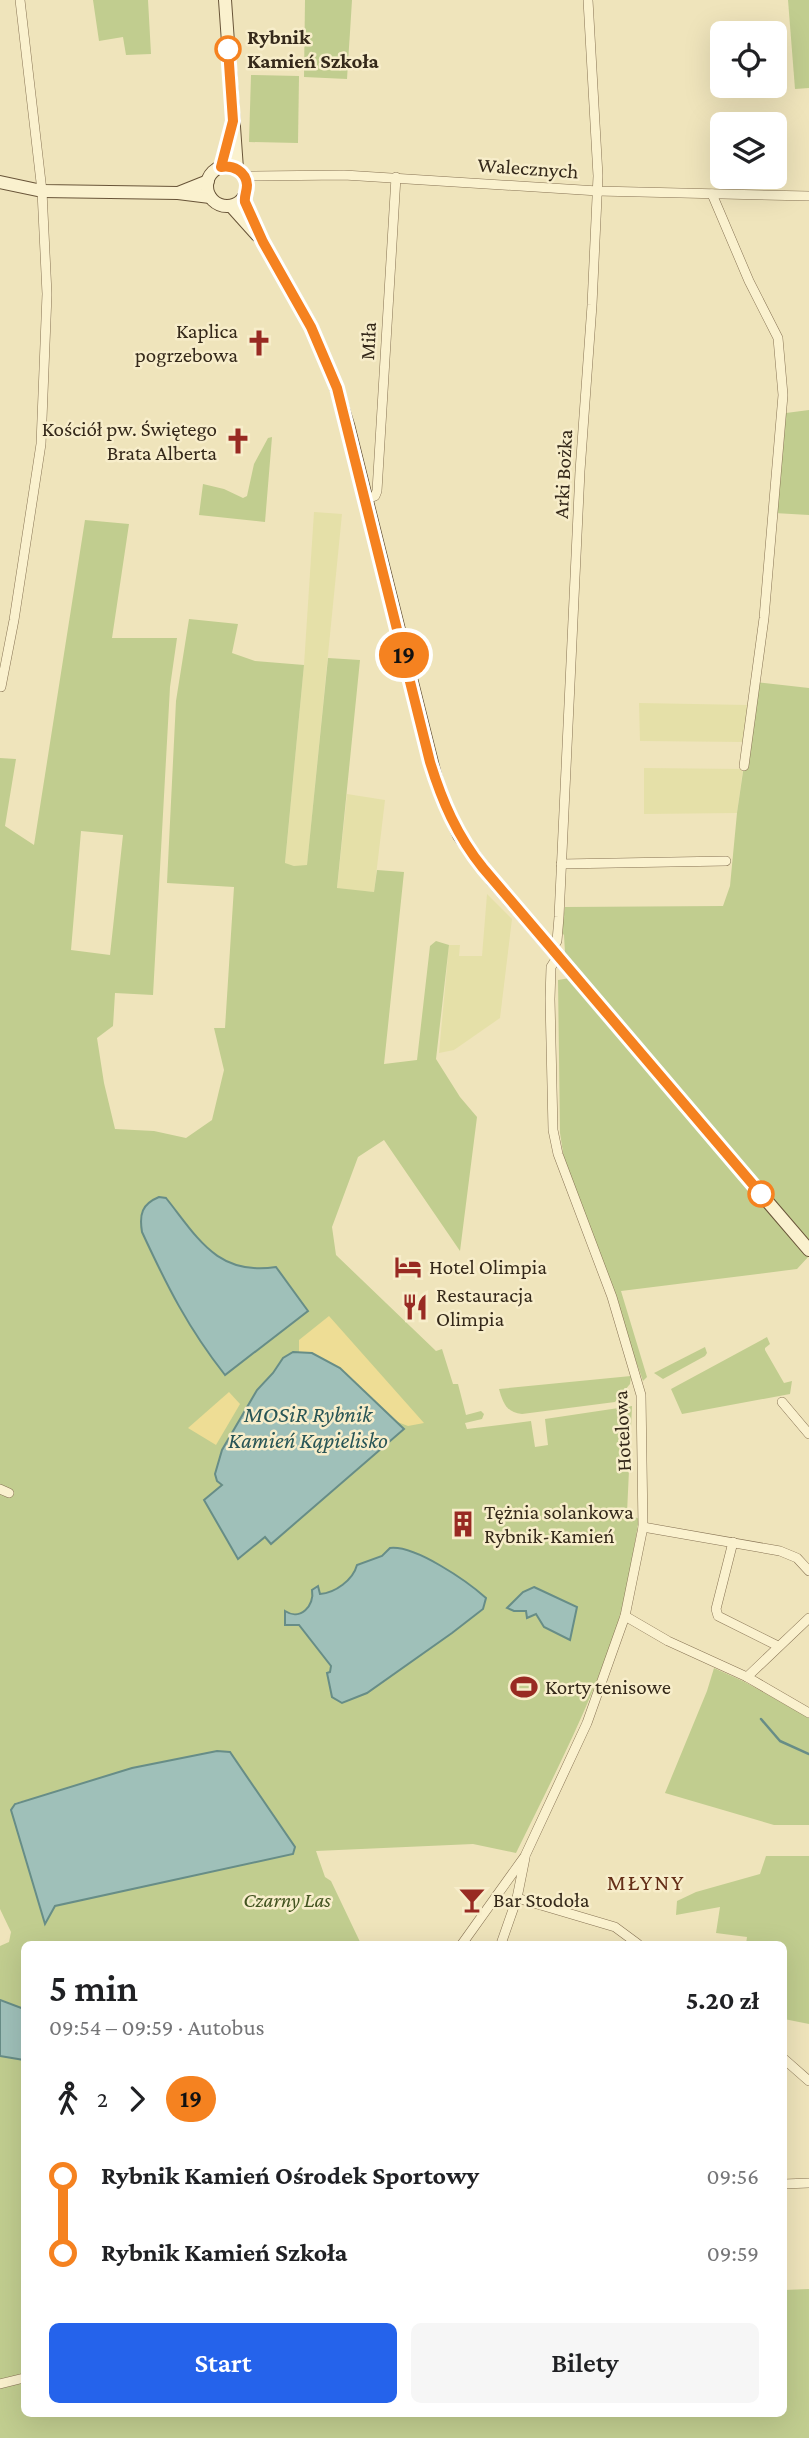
<!DOCTYPE html>
<html lang="pl">
<head>
<meta charset="utf-8">
<style>
	:root { --surface:#fff; --page:#f6f6f6; --text:#202124; --muted:#757577; --accent:#2563eb }
	body { margin:0; font-family:"Crimson Pro",serif; background:var(--page); color:var(--text); height:100vh; display:flex; flex-direction:column; font-size:26px; white-space:nowrap }
	* { box-sizing:border-box; margin:0 }
	p { font-size:23px; color:var(--muted) }
	.icon { flex:none; width:38px; height:38px; fill:none; stroke:currentColor; stroke-width:2; stroke-linecap:round; stroke-linejoin:round }
	.map { position:relative; flex:1; overflow:hidden }
	.side { position:absolute; left:21px; top:1941px; width:766px; height:476px; display:flex; flex-direction:column; background:var(--surface); border-radius:10px; box-shadow:0 7px 28px #0002 }
	.side>* { flex:none }
	.badge { padding:0 14px; border-radius:23px; font-size:24px; line-height:46px }
	.tools { position:absolute; left:710px; top:21px; display:grid; gap:14px }
	.tools a { display:grid; place-items:center; width:77px; height:77px; border-radius:10px; background:var(--surface); box-shadow:0 7px 28px #0002; font-size:35px }
	.map>.badge { position:absolute; translate:-50% -50%; box-shadow:0 0 0 4px #fff }
	.legs { display:flex; align-items:center; gap:10px; height:77px; padding:0 28px; font-size:23px }
	.legs p { margin-inline-start:auto }
	.head { display:flex; align-items:center; justify-content:space-between; height:119px; padding:0 28px }
	h1 { font-size:38px; font-weight:600; line-height:52px }
	.primary-button { display:flex; gap:14px; margin-top:auto; padding:14px 28px }
	.primary-button a { flex:1; height:80px; border-radius:10px; background:var(--accent); color:#fff; font-size:28px; font-weight:600; line-height:80px; text-align:center }
	.primary-button a+a { background:var(--page); color:var(--text) }
	ul { padding:0 28px; list-style:none }
	li { display:flex; align-items:center; gap:24px; height:77px; font-size:26px }
	li i { display:grid; place-items:center; width:10px; height:100%; margin:0 9px; background:currentColor }
	li i::after { content:''; width:18px; height:18px; margin:-9px; border:5px solid; border-radius:50%; background:var(--surface) }
	li p { margin-inline-start:auto }
	li:first-child i { background:linear-gradient(#0000 50%,currentColor 0) }
	li:last-child i { background:linear-gradient(currentColor 50%,#0000 0) }
	.map>svg:first-child { display:block }
</style>
</head>
<body>
<div class="map">
<svg width="809" height="2438" viewBox="0 0 809 2438">
	<rect width="100%" height="100%" fill="#efe4bb"/>
	<!-- farmland -->
	<g fill="#e5e0a8">
		<polygon points="314,512 342,514 307,866 294,866 285,864 304,665"/>
		<polygon points="639,703 748,705 745,742 640,741"/>
		<polygon points="644,768 743,769 737,813 644,814"/>
		<polygon points="347,794 385,800 374,892 337,889"/>
		<polygon points="487,894 512,919 500,1018 454,1050 439,1053 449,945 460,945 459,956 482,956"/>
	</g>
	<!-- green -->
	<g fill="#c1cd8f" fill-rule="evenodd">
		<polygon points="93,0 148,0 151,54 126,55 123,37 99,41"/>
		<polygon points="305,0 352,0 347,79 304,77"/>
		<polygon points="788,0 809,0 809,88 795,89"/>
		<polygon points="251,75 299,76 298,143 249,142"/>
		<polygon points="809,410 809,515 774,513 786,413"/>
		<polygon points="272,437 265,522 199,515 203,484 224,489 243,498 247,496 254,464 268,438"/>
		<path d="M85,520L129,524L112,638H177L170,687L153,995L115,993L113,1026L97,1038L104,1083L115,1129L154,1131L186,1138L212,1120L224,1070L214,1028H225L234,887L167,883L176,701L189,619L238,624L232,653L255,661L304,665L285,863L294,866L307,865L328,658L360,660L337,888L374,892L377,870L404,872L384,1064L417,1060L430,946L436,941L449,945L436,1059L460,1097L477,1117L460,1251L384,1140L358,1157L332,1227L336,1255L436,1351L442,1349L453,1384H458L466,1415L481,1411L484,1414L482,1419L465,1423L467,1429L531,1421L535,1447L548,1445L545,1419L632,1406L627,1513L639,1519C634,1545 631,1572 625,1598C601,1687 556,1771 516,1853L473,1844L316,1851L325,1877L331,1881L361,1944H24V2009L0,2000V1946L9,1942L11,1932L0,1909V758L16,759L5,826L34,845ZM81,831L123,835L110,955L71,950ZM217,1751L293,1854L54,1906L45,1923L15,1803Z"/>
		<polygon points="756,682 809,688 809,1256 797,1269 621,1291 647,1377 643,1381 564,1159 560,1133 558,980 582,976 565,953 564,935 561,932 565,907 723,906 730,886 737,813"/>
		<polygon points="767,1337 770,1344 765,1348 765,1350 784,1383 792,1381 790,1394 682,1414 671,1389"/>
		<polygon points="705,1347 707,1353 705,1356 663,1379 654,1373"/>
		<path d="M631,1376L630,1384L615,1402L522,1414C506,1412 503,1403 499,1389Z"/>
		<polygon points="714,1668 745,1682 809,1718 809,1825 774,1825 665,1793 707,1691"/>
		<polygon points="766,1856 809,1856 809,2024 784,2019 784,1944 746,1944 747,1937 716,1933 720,1907 676,1915 677,1901 696,1892 760,1874"/>
		<polygon points="0,2056 24,2060 24,2413 784,2413 784,2290 809,2289 809,2438 0,2438"/>
	</g>
	<!-- sand -->
	<g fill="#eedd95">
		<polygon points="329,1316 424,1423 408,1426 395,1421 340,1368 312,1353 299,1353 299,1340"/>
		<polygon points="229,1392 240,1404 216,1445 188,1428"/>
	</g>
	<!-- water -->
	<g fill="#9fc0b9" stroke="#678d87" stroke-width="2">
		<path d="M159,1197L166,1198C198,1238 217,1276 276,1267L308,1311L225,1375C188,1328 167,1286 142,1232C139,1214 142,1204 159,1197Z"/>
		<polygon points="293,1352 312,1353 340,1368 404,1429 271,1544 265,1537 238,1559 204,1500 222,1485 217,1481 215,1474 222,1450 257,1390 273,1373 283,1358"/>
		<path d="M390,1548C415,1545 467,1581 486,1598L483,1609L452,1633L367,1693L342,1703L332,1697L327,1673L330,1672L331,1666L299,1625H285V1611C300,1621 315,1606 312,1590L318,1586L320,1594C335,1593 353,1580 357,1565L382,1556Z"/>
		<polygon points="534,1587 577,1607 570,1640 544,1627 536,1614 527,1618 526,1611 514,1611 507,1608 523,1592"/>
		<polygon points="217,1751 230,1752 295,1847 293,1854 55,1906 45,1924 11,1810 15,1804 132,1768"/>
		<polygon points="0,2000 24,2009 24,2060 0,2056"/>
	</g>
	<g fill="none" stroke-linecap="round" stroke-linejoin="round">
		<!-- stream -->
		<polyline stroke="#678d87" stroke-width="2.5" points="761,1719 780,1741 809,1754"/>
		<!-- street casing -->
		<g stroke="#877354" stroke-width="10">
			<g id="street">
				<polyline points="245,176 344,175 598,191 809,196"/>
				<polyline points="712,194 749,281 778,338 783,395 764,618 744,766"/>
				<polyline points="366,499 375,496 377,491 396,177"/>
				<polyline points="1,687 14,620 41,444 47,294 42,191 20,0"/>
				<polyline points="561,864 726,861"/>
				<polyline points="552,949 557,941 559,917 580,471 592,305 598,176 588,0"/>
				<polyline points="782,1402 809,1434"/>
				<polyline points="0,1489 9,1493"/>
				<polyline points="643,1527 780,1551 797,1558 809,1571"/>
				<polyline points="733,1542 716,1609 718,1616 778,1646"/>
				<polyline points="625,1616 668,1641 747,1677"/>
				<polyline points="809,1618 747,1677 809,1713"/>
				<polyline points="517,1898 615,1927 638,1944"/>
				<polyline points="462,1944 525,1856 587,1723 625,1616 643,1527 641,1395 612,1297 558,1154 553,1130 550,999 551,967 558,956"/>
				<polyline points="501,1944 517,1898 525,1858"/>
				<polyline points="784,2059 809,2081"/>
				<polyline points="784,2184 809,2183"/>
				<polyline points="0,2384 24,2378"/>
			</g>
		</g>
		<!-- secondary casing -->
		<g stroke="#685438" stroke-width="14">
			<g id="secondary">
				<polyline points="225,0 237,169"/>
				<circle cx="227" cy="186" r="20"/>
				<polyline points="221,167 231,130"/>
				<polyline points="0,182 42,191 178,193 210,197"/>
				<polyline points="178,193 208,181"/>
				<polyline points="243,198 263,242 311,326 334,381 348,425 438,787 459,835 493,881 809,1250"/>
				<polyline points="231,206 257,235"/>
			</g>
		</g>
		<!-- street -->
		<use href="#street" stroke="#faf1ce" stroke-width="9"/>
		<!-- secondary -->
		<use href="#secondary" stroke="#faf1ce" stroke-width="12"/>
	</g>
	<g fill="none" stroke-linecap="round" stroke-linejoin="round">
		<!-- line-1 casing -->
		<g stroke="#fff" stroke-width="16">
			<path id="line-1" d="M228,49L233,121L221,167C233,165 246,171 247,185C247,192 244,196 245,202L263,242L311,327L337,388L430,762C442,801 457,836 483,868L761,1194"/>
		</g>
		<!-- line-1 -->
		<use href="#line-1" stroke="#f58220" stroke-width="10"/>
	</g>
	<!-- icons -->
	<defs>
		<g id="church-bare" transform="scale(2.1)"><path d="M-1.2-6h2.4v3.5h3.3v2.4h-3.3V6h-2.4V-.1h-3.3v-2.4h3.3Z" fill="#982a22" stroke="#f7edca" stroke-width="2.5" paint-order="stroke"/></g>
		<g id="hotel-bare" transform="scale(2.1)"><path d="M-6-4.5h1.5V1H6V5H4.5V3h-9V5H-6ZM-4 0a1.8 1.8 0 1 1 3.6 0ZM.5 0V-2.5h3Q6-2.5 6 0Z" fill="#982a22" stroke="#f7edca" stroke-width="2.5" paint-order="stroke"/></g>
		<g id="restaurant-bare" transform="scale(2.1)"><path d="M-5-6h1v4h1v-4h1v4h1v-4h1v5L-1.5 .5V6h-2V.5L-5-1ZM5-6V6H3V1.5H1.5Q1.5-4 5-6Z" fill="#982a22" stroke="#f7edca" stroke-width="2.5" paint-order="stroke"/></g>
		<g id="building-bare" transform="scale(2.1)"><path d="M-4-6H4V6H1V3H-1V6H-4ZM-2.5-4.3h1.7v1.8h-1.7ZM.8-4.3h1.7v1.8H.8ZM-2.5-1h1.7V.8h-1.7ZM.8-1h1.7V.8H.8Z" fill="#982a22" stroke="#f7edca" stroke-width="2.5" paint-order="stroke"/></g>
		<g id="stadium-bare" transform="scale(2.1)"><path d="M0-5a6.5 5 0 1 0 0 10a6.5 5 0 1 0 0-10ZM-3.5-1.8h7v3.6h-7Z" fill="#982a22" stroke="#f7edca" stroke-width="2.5" paint-order="stroke"/></g>
		<g id="bar-bare" transform="scale(2.1)"><path d="M-6-5H6L.8 .8V4.5H3.5V6h-7V4.5H-.8V.8Z" fill="#982a22" stroke="#f7edca" stroke-width="2.5" paint-order="stroke"/></g>
	</defs>
	<g fill-rule="evenodd">
		<use href="#church-bare" x="259" y="343"/>
		<use href="#church-bare" x="238" y="441"/>
		<use href="#hotel-bare" x="408" y="1267"/>
		<use href="#restaurant-bare" x="415" y="1307"/>
		<use href="#building-bare" x="463" y="1524"/>
		<use href="#stadium-bare" x="524" y="1687"/>
		<use href="#bar-bare" x="472" y="1900"/>
	</g>
	<!-- markers -->
	<g fill="#fff" stroke="#f58220" stroke-width="3.5">
		<circle cx="228" cy="49" r="12"/>
		<circle cx="761" cy="1194" r="12"/>
	</g>
	<g text-anchor="middle" dominant-baseline="central" stroke-width="5" stroke-linejoin="round" paint-order="stroke">
		<!-- stop labels -->
		<g font-size="21" font-weight="bold" fill="#35291a" stroke="#f7edca" text-anchor="start">
			<text x="247" y="37">Rybnik<tspan x="247" dy="24">Kamień Szkoła</tspan></text>
		</g>
		<!-- street labels -->
		<g font-size="21" fill="#35291a" stroke="#f7edca">
			<text transform="translate(528 168) rotate(4)">Walecznych</text>
			<text transform="translate(368 341) rotate(-87)">Miła</text>
			<text transform="translate(563 474) rotate(-87)">Arki Bożka</text>
			<text transform="translate(622 1431) rotate(-93)">Hotelowa</text>
		</g>
		<!-- poi labels -->
		<g font-size="21" fill="#35291a" stroke="#f7edca" text-anchor="start">
			<text x="238" y="331" text-anchor="end">Kaplica<tspan x="238" dy="24">pogrzebowa</tspan></text>
			<text x="217" y="429" text-anchor="end">Kościół pw. Świętego<tspan x="217" dy="24">Brata Alberta</tspan></text>
			<text x="429" y="1267">Hotel Olimpia</text>
			<text x="436" y="1295">Restauracja<tspan x="436" dy="24">Olimpia</tspan></text>
			<text x="484" y="1512">Tężnia solankowa<tspan x="484" dy="24">Rybnik-Kamień</tspan></text>
			<text x="545" y="1687">Korty tenisowe</text>
			<text x="493" y="1900">Bar Stodoła</text>
		</g>
		<!-- park labels -->
		<g font-size="21" font-style="italic" fill="#425320" stroke="#f7edca">
			<text x="287" y="1900">Czarny Las</text>
		</g>
		<!-- water labels -->
		<g font-size="23" font-style="italic" fill="#285556" stroke="#f7edca">
			<text x="308" y="1414">MOSiR Rybnik<tspan x="308" dy="26">Kamień Kąpielisko</tspan></text>
		</g>
		<!-- neighbourhood labels -->
		<g font-size="23" letter-spacing="2" fill="#642e17" stroke="#f7edca">
			<text x="646" y="1882">MŁYNY</text>
		</g>
	</g>
</svg>
<div class="tools">
<a><svg class="icon" aria-label="locate" viewBox="0 0 24 24"><circle cx="12" cy="12" r="6"/><path d="M12 2v4M12 18v4M2 12h4M18 12h4"/></svg></a>
<a><svg class="icon" aria-label="layers" viewBox="0 0 24 24"><path d="M12 4l9 5-9 5-9-5zM3 14l9 5 9-5"/></svg></a>
</div>
<b class="badge" style="left:404px;top:655px;background:#f58220;color:#111">19</b>
<section class="side">
<div class="head"><div><h1>5 min</h1><p>09:54 – 09:59 · Autobus</p></div><b>5.20 zł</b></div>
<div class="legs"><svg class="icon" aria-label="walk" viewBox="0 0 24 24"><circle cx="13" cy="4" r="2"/><path d="M13 8l-2 6 4 7M11 14l-3 7M7 12l3-4h3l4 4"/></svg>2<svg class="icon" aria-label="forward" viewBox="0 0 24 24"><path d="M9 5l7 7-7 7"/></svg><b class="badge" style="background:#f58220;color:#111">19</b></div>
<ul>
<li><i style="color:#f58220"></i><b>Rybnik Kamień Ośrodek Sportowy</b><p>09:56</p></li>
<li><i style="color:#f58220"></i><b>Rybnik Kamień Szkoła</b><p>09:59</p></li>
</ul>
<div class="primary-button"><a>Start</a><a>Bilety</a></div>
</section>
</div>
</body>
</html>
